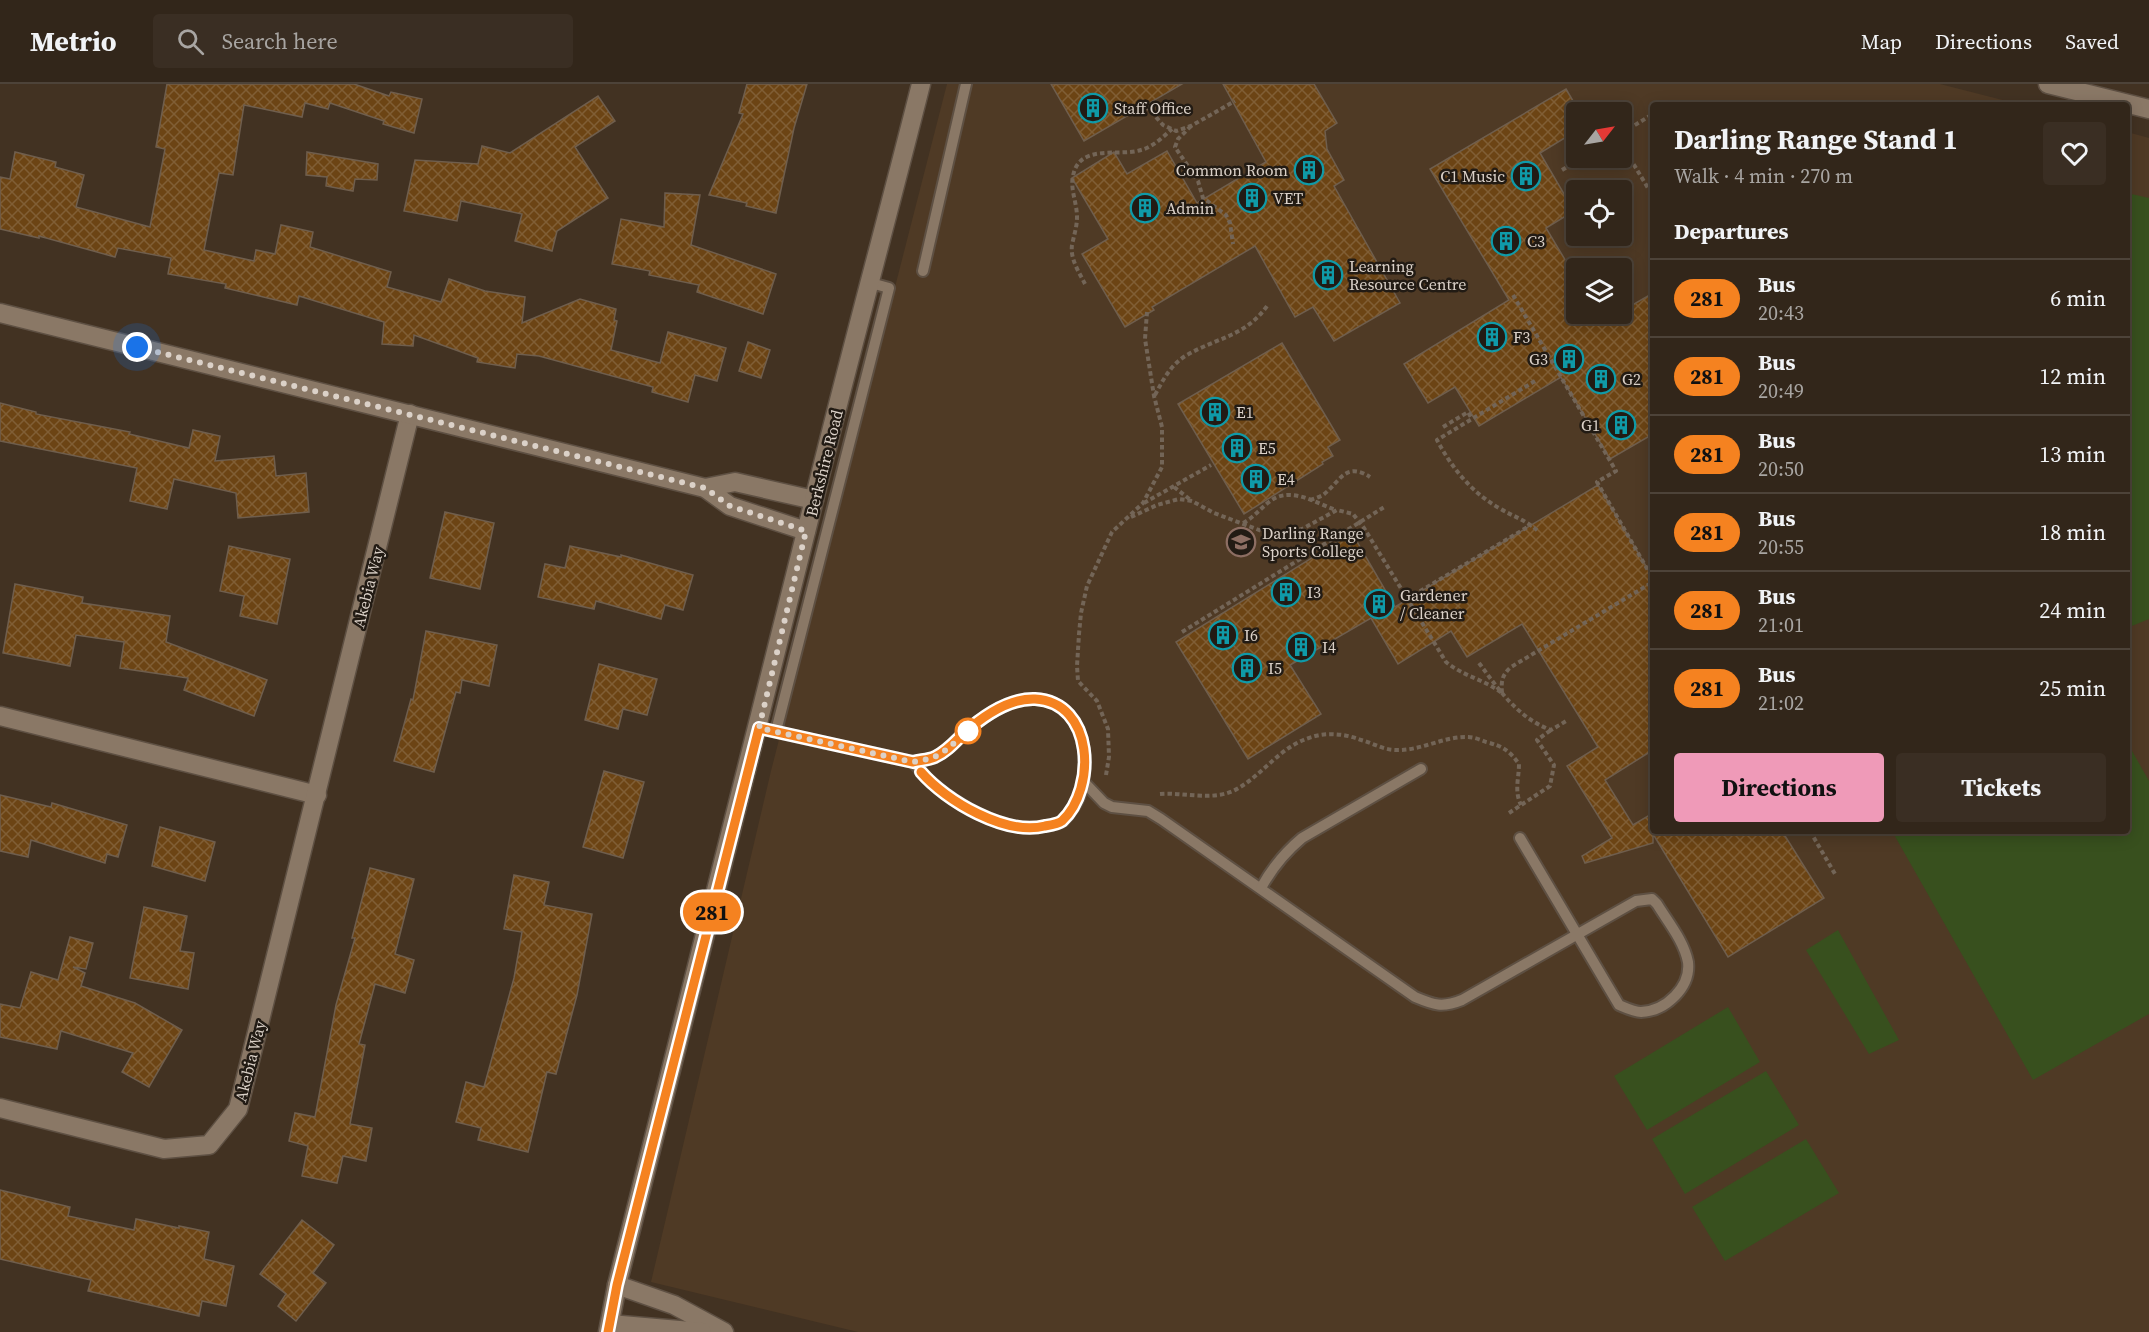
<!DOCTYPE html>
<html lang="en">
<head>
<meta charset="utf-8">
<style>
	:root { --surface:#32261a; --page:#3a2e23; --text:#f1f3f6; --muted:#a8a5a2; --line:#4d4339; --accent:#ef9ab8 }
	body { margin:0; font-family:"Source Serif 4",serif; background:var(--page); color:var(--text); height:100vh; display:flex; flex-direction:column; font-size:22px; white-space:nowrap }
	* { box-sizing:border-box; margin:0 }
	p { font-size:20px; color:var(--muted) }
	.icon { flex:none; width:33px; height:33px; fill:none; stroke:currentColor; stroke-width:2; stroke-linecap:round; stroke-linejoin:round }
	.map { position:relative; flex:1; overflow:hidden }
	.panel { position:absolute; left:1650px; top:18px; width:480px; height:732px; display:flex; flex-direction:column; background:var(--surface); border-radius:6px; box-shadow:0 3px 15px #0003,0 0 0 2px var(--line) }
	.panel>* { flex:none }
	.badge { padding:0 12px; border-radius:20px; font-size:21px; line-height:39px }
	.needle { width:39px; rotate:59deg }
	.buttons { position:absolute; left:1566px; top:18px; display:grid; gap:12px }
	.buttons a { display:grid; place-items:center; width:66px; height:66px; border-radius:6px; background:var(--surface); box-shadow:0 3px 15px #0003,0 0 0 2px var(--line); font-size:30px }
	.you { position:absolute; width:30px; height:30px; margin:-15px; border:4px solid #fff; border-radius:50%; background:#1a73e8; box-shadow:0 0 0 9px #1a73e833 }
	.map>.badge { position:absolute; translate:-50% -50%; box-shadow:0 0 0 3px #fff }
	h2 { padding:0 24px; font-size:22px; line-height:54px }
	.round { display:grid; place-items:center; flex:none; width:63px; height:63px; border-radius:6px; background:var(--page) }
	.headline { display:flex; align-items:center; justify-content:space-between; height:102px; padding:0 24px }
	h1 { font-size:28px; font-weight:700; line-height:45px }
	.primary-button { display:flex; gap:12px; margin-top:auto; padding:12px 24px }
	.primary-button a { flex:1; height:69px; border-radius:6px; background:var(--accent); color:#111; font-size:24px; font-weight:700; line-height:69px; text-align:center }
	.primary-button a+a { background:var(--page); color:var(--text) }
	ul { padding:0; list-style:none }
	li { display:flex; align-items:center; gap:18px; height:78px; padding:0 24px; border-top:2px solid var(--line) }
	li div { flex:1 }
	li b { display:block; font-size:22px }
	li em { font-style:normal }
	li .badge { min-width:66px; font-weight:700; text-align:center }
	header { display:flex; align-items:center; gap:36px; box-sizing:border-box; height:84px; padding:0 30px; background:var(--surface); border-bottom:2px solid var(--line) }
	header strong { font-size:28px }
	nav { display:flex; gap:33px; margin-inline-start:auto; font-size:21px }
	.search { width:420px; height:54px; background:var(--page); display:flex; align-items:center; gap:15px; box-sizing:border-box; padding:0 21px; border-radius:6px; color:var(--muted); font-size:22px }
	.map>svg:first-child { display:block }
</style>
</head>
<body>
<header>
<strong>Metrio</strong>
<div class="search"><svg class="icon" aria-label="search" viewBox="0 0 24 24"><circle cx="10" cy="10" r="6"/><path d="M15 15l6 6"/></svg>Search here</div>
<nav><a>Map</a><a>Directions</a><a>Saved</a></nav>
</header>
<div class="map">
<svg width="2149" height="1248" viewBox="0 0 2149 1248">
	<defs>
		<pattern id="building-cross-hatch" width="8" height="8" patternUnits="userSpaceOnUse" patternTransform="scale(1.5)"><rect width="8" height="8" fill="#6c4414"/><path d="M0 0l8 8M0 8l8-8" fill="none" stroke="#805e35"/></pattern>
	</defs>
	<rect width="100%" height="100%" fill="#423222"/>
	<!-- built -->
	<path fill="#4f3a25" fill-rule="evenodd" d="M947,0H1940L2022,21H1653V747H2127V48L2149,54V1248H858L651,1198L771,687ZM1576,28H1622V74H1576ZM1576,106H1622V152H1576ZM1576,184H1622V230H1576Z"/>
	<!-- green -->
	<g fill="#38501e">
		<polygon points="2127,109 2149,114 2149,535 2127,544"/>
		<polygon points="2127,658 2149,697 2149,930 2033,996 1892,747 2127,747"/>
		<polygon points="1838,846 1899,956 1869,970 1806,866"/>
		<polygon points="1728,923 1760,978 1647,1046 1614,992"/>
		<polygon points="1766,987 1799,1041 1685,1110 1652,1055"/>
		<polygon points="1806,1055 1839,1109 1725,1177 1692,1123"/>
	</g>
	<!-- building -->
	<g fill="url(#building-cross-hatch)" stroke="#6f5e4d" stroke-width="1.5">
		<polygon points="167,0 354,0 389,12 391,8 422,15 414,49 383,40 384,37 330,19 328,25 305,19 302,33 244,21 233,91 219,89 204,166 254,177 256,166 275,170 281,141 313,148 310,163 391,188 387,203 441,218 449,195 485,207 525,213 522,239 580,215 616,225 614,236 617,237 611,266 660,279 668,248 726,264 717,297 695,291 688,318 652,308 653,303 539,272 517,270 515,284 477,278 478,274 414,251 413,262 382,260 384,238 299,212 297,221 225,204 226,200 168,190 171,174 118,164 115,173 39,152 39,154 0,145 0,93 10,95 15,68 56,78 55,83 84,91 76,123 150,143 165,65 156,63"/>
		<polygon points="747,0 807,0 794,44 776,129 746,122 747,119 709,111 743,30 739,29"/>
		<polygon points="1051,0 1182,0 1084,57"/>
		<polygon points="1223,0 1314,0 1337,39 1325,47 1327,65 1344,96 1334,102 1400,219 1334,257 1313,223 1295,233 1255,162 1152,223 1154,226 1125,243 1082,170 1108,155 1072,94 1114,68 1127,90 1167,67 1197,119 1266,78"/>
		<polygon points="1566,5 1576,22 1576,47 1540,69 1574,127 1546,144 1576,194 1576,230 1622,230 1622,227 1653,209 1653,350 1610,375 1561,293 1479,342 1455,303 1428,319 1404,280 1509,216 1430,85"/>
		<polygon points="598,12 615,37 575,63 608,114 557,147 552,167 515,157 522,130 461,117 457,137 404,127 415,76 478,80 482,62 510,69"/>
		<polygon points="307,68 378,80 377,96 355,95 353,107 326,102 327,93 306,91"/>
		<polygon points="665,109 700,111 691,161 776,190 763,230 697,208 699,201 649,191 650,187 612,180 621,135 664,143"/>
		<polygon points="748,258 770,266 761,294 739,287"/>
		<polygon points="1282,259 1340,356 1328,363 1333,372 1322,378 1323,380 1244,430 1178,320"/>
		<polygon points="0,319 36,328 36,330 130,348 129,350 189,364 193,346 220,352 215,377 274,372 276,392 306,389 309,428 238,434 236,409 174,395 167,425 130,417 137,384 0,357"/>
		<polygon points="1598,401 1653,494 1653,666 1605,696 1633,741 1653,729 1653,747 1782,747 1824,814 1728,873 1653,750 1653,759 1585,779 1582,772 1612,754 1567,682 1598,663 1522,540 1467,573 1451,547 1398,580 1371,534 1290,581 1321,630 1248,675 1176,558 1352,449 1395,523"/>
		<polygon points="445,428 494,439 480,505 430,494"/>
		<polygon points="229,462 290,475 277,540 240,532 244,512 220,507"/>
		<polygon points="570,462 621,473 621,471 693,491 683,526 665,521 661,535 596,517 594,525 538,513 545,480 565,484"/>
		<polygon points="15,500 83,513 82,519 170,532 166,558 267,596 254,632 184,606 188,594 120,584 124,558 76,551 70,582 3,569"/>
		<polygon points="426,547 497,561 489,602 462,596 460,609 456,608 434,688 394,677 411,615 413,616"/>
		<polygon points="599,580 657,595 647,631 623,625 618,645 585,636"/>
		<polygon points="604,687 644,698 623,774 583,763"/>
		<polygon points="0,711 51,723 52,719 127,741 118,773 107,770 105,779 31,756 28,773 0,767"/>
		<polygon points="160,743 215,758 205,797 152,782"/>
		<polygon points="370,784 414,795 395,870 414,876 405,909 375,900 359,960 365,961 350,1040 372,1044 366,1077 343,1072 337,1099 302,1092 308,1062 289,1057 295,1029 315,1033 336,921 355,854 352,854"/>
		<polygon points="514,791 549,798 544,821 592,830 577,911 556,990 547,988 528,1068 478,1056 481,1044 456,1038 466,998 484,1003 514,894 522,848 504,845"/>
		<polygon points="144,823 187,832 180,867 194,869 188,905 130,894"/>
		<polygon points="70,853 93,859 86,885 73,883 85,889 81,902 135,919 182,946 149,1003 122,988 133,969 61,947 57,965 0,953 0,920 20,924 31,888 58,896"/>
		<polygon points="0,1106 70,1123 68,1132 134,1146 136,1135 179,1144 179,1142 209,1148 204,1175 234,1182 226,1222 202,1217 199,1232 163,1224 88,1207 91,1196 0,1175"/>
		<polygon points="302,1136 334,1161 313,1189 326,1199 296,1237 278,1222 286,1210 260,1190"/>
	</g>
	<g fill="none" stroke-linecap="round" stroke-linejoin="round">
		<!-- lane casing -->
		<g stroke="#5e5043" stroke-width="14">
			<g id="lane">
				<polyline points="923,187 966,0"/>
				<path d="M758,644L913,678C920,676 929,676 935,673C946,668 954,659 963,650C982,633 1008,614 1035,615C1083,618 1092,673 1080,710C1078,718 1069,731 1063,737C1059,740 1051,741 1046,742C1008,751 958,722 931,698C924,692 919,684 913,678"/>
				<polyline points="776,647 889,204 871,199"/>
				<path d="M1083,697L1104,719L1112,723L1148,727L1161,735L1415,913C1434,921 1442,924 1462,916L1636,817L1652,815L1657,820C1668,838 1684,857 1688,878C1691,903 1666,927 1641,928C1634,928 1626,924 1619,921L1520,754"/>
				<path d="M1261,804C1272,784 1284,769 1302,754L1421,685"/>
			</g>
		</g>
		<!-- street casing -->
		<g stroke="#5e5043" stroke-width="21">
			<g id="street">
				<polyline points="2048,0 2149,25"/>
				<polyline points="0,632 317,711"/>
				<polyline points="0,1024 164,1065 209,1061 238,1025 410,330"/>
				<polyline points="617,1201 674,1221 724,1248"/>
				<polyline points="610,1240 702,1248"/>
			</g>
		</g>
		<!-- secondary casing -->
		<g stroke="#5e5043" stroke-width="21">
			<g id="secondary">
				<polyline points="0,229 705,404 730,422 806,447"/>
				<polyline points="705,404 735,398 814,416"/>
				<path d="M608,1248L617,1201C684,940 749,678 814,416C848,277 886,139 921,0"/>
			</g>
		</g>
		<!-- path -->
		<g stroke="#736557" stroke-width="4" stroke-dasharray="4.5 3" stroke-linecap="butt">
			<polyline points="1597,21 1601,28"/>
			<polyline points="1146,22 1163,41 1176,47 1191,42 1235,17"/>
			<polyline points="1191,42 1178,55 1175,63 1198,97 1203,114 1226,131 1230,139 1233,160"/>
			<polyline points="1622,49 1653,30"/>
			<polyline points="1622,61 1648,104"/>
			<polyline points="1562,86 1582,74"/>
			<path d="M1085,200C1079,188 1070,175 1072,161C1074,151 1077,143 1077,133C1077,119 1070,105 1073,92C1079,59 1119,73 1141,66C1153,63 1163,53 1172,45"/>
			<polyline points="1513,211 1616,387 1597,398 1653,495"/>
			<path d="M1535,297L1437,356C1452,384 1471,408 1499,424C1514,433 1524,435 1538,447"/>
			<path d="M1155,311C1163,296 1171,280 1187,271C1216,254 1246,252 1267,222"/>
			<polyline points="1443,343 1468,328 1472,335"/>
			<polyline points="1174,403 1192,417"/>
			<path d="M1310,416C1314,415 1319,413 1323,411C1340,398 1345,377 1370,393"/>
			<polyline points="1144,419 1211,381"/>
			<path d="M1131,433L1157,421L1179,415L1192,417L1214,429L1275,452L1302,445L1337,426L1353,430L1364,444L1446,578C1463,592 1485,596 1502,609"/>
			<path d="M1243,439C1253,434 1260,425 1269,418C1290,401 1315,419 1336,426"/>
			<polyline points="1407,515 1531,441"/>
			<polyline points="1182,548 1386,422"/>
			<path d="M1479,579C1499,606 1518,634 1551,646L1568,636"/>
			<path d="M1502,609C1501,597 1502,591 1511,583L1653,498"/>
			<polyline points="1106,691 1109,673 1108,645 1097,617 1078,597 1077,582 1079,550 1081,529 1087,502 1112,448 1143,419 1162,383 1162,343 1154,312 1145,255 1147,228"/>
			<path d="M1160,710C1183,708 1210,717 1233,707C1262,693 1279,662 1312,653C1327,648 1346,650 1361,656C1373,659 1383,666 1396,666C1421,667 1444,652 1468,653C1474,653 1481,656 1486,658C1502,662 1509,666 1519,680C1519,694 1514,707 1521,721"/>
			<polyline points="1509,729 1550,702 1554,681 1537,656 1551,646"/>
			<polyline points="1810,747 1835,790"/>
		</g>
		<!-- lane -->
		<use href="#lane" stroke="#8a7866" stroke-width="10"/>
		<!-- street -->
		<use href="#street" stroke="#8a7866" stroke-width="18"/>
		<!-- secondary -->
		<use href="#secondary" stroke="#8a7866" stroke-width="18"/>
	</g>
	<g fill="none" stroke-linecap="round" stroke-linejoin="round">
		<!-- line casing -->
		<g stroke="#fff" stroke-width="14">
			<path id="line" d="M608,1248L617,1201L759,644L913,678C920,676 929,676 935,673C946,668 954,659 963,650C982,633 1008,614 1035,615C1094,618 1097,704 1062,737C1058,740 1051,741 1045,742C1006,752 946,717 921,688"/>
		</g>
		<!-- line -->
		<use href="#line" stroke="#f58220" stroke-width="9"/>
		<!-- walk -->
		<polyline stroke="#dbd1c8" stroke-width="6" stroke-dasharray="0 10.8" points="137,263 705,404 730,422 806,447 759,644 913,678 933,674 946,666 968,647"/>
	</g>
	<!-- icons -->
	<defs>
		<g id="building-ring" transform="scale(1.5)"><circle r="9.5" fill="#221b14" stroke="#0f9aa8" stroke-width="1.5"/><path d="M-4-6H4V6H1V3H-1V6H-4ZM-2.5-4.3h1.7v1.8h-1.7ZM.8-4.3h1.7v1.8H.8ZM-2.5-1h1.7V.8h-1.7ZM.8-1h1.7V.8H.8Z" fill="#0f9aa8"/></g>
		<g id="school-ring" transform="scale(1.5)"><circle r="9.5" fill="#221b14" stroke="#8d6e63" stroke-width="1.5"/><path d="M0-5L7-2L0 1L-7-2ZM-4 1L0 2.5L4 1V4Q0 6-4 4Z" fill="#8d6e63"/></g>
	</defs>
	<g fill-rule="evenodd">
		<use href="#building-ring" x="1093" y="24"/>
		<use href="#building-ring" x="1309" y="86"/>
		<use href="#building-ring" x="1526" y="92"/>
		<use href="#building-ring" x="1252" y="114"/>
		<use href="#building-ring" x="1145" y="124"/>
		<use href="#building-ring" x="1506" y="157"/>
		<use href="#building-ring" x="1328" y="191"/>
		<use href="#building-ring" x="1492" y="253"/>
		<use href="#building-ring" x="1569" y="275"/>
		<use href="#building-ring" x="1601" y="295"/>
		<use href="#building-ring" x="1215" y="328"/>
		<use href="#building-ring" x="1621" y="341"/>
		<use href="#building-ring" x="1237" y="364"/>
		<use href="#building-ring" x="1256" y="395"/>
		<use href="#school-ring" x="1241" y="458"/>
		<use href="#building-ring" x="1286" y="508"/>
		<use href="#building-ring" x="1379" y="520"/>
		<use href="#building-ring" x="1223" y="551"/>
		<use href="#building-ring" x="1301" y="563"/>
		<use href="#building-ring" x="1247" y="584"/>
	</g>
	<!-- markers -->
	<circle fill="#fff" stroke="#f58220" stroke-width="3" cx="968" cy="647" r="12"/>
	<g text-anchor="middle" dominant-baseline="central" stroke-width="5" stroke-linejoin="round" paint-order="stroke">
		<!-- poi labels -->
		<g font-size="16" fill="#dbd1c8" stroke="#221b14" text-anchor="start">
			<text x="1114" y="24">Staff Office</text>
			<text x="1288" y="86" text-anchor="end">Common Room</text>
			<text x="1505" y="92" text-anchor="end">C1 Music</text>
			<text x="1273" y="114">VET</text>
			<text x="1166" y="124">Admin</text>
			<text x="1527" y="157">C3</text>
			<text x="1349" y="182">Learning<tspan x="1349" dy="18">Resource Centre</tspan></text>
			<text x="1513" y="253">F3</text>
			<text x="1548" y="275" text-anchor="end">G3</text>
			<text x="1622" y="295">G2</text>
			<text x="1236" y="328">E1</text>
			<text x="1600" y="341" text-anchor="end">G1</text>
			<text x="1258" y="364">E5</text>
			<text x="1277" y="395">E4</text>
			<text x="1262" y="449">Darling Range<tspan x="1262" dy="18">Sports College</tspan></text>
			<text x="1307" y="508">I3</text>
			<text x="1400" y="511">Gardener<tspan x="1400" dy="18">/ Cleaner</tspan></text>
			<text x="1244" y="551">I6</text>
			<text x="1322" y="563">I4</text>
			<text x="1268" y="584">I5</text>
		</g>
		<!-- street labels -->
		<g font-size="16" fill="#dbd1c8" stroke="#221b14">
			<text transform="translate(824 379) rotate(-76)">Berkshire Road</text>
			<text transform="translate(368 503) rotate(-76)">Akebia Way</text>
			<text transform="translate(250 977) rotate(-76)">Akebia Way</text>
		</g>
	</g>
</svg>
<div class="buttons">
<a><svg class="needle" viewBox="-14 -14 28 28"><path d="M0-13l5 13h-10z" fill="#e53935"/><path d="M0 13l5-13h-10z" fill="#a8a5a2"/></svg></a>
<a><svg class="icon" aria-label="locate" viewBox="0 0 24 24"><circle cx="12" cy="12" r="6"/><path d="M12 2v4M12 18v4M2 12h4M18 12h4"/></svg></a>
<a><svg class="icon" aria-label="layers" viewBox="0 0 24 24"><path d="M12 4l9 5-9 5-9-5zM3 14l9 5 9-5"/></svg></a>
</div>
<div class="you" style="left:137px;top:263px"></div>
<b class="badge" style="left:712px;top:828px;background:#f58220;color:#111">281</b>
<section class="panel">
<div class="headline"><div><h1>Darling Range Stand 1</h1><p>Walk · 4 min · 270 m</p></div><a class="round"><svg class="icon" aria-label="heart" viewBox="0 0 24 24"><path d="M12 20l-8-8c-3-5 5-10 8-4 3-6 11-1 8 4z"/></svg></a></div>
<h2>Departures</h2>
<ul>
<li><span class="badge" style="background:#f58220;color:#111">281</span><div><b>Bus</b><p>20:43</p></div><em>6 min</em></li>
<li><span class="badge" style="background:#f58220;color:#111">281</span><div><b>Bus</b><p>20:49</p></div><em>12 min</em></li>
<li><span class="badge" style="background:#f58220;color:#111">281</span><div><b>Bus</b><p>20:50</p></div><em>13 min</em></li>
<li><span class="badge" style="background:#f58220;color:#111">281</span><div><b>Bus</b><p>20:55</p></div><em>18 min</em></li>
<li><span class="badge" style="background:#f58220;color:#111">281</span><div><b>Bus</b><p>21:01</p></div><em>24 min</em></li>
<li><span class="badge" style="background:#f58220;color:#111">281</span><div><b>Bus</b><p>21:02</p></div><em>25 min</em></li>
</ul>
<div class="primary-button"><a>Directions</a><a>Tickets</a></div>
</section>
</div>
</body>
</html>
